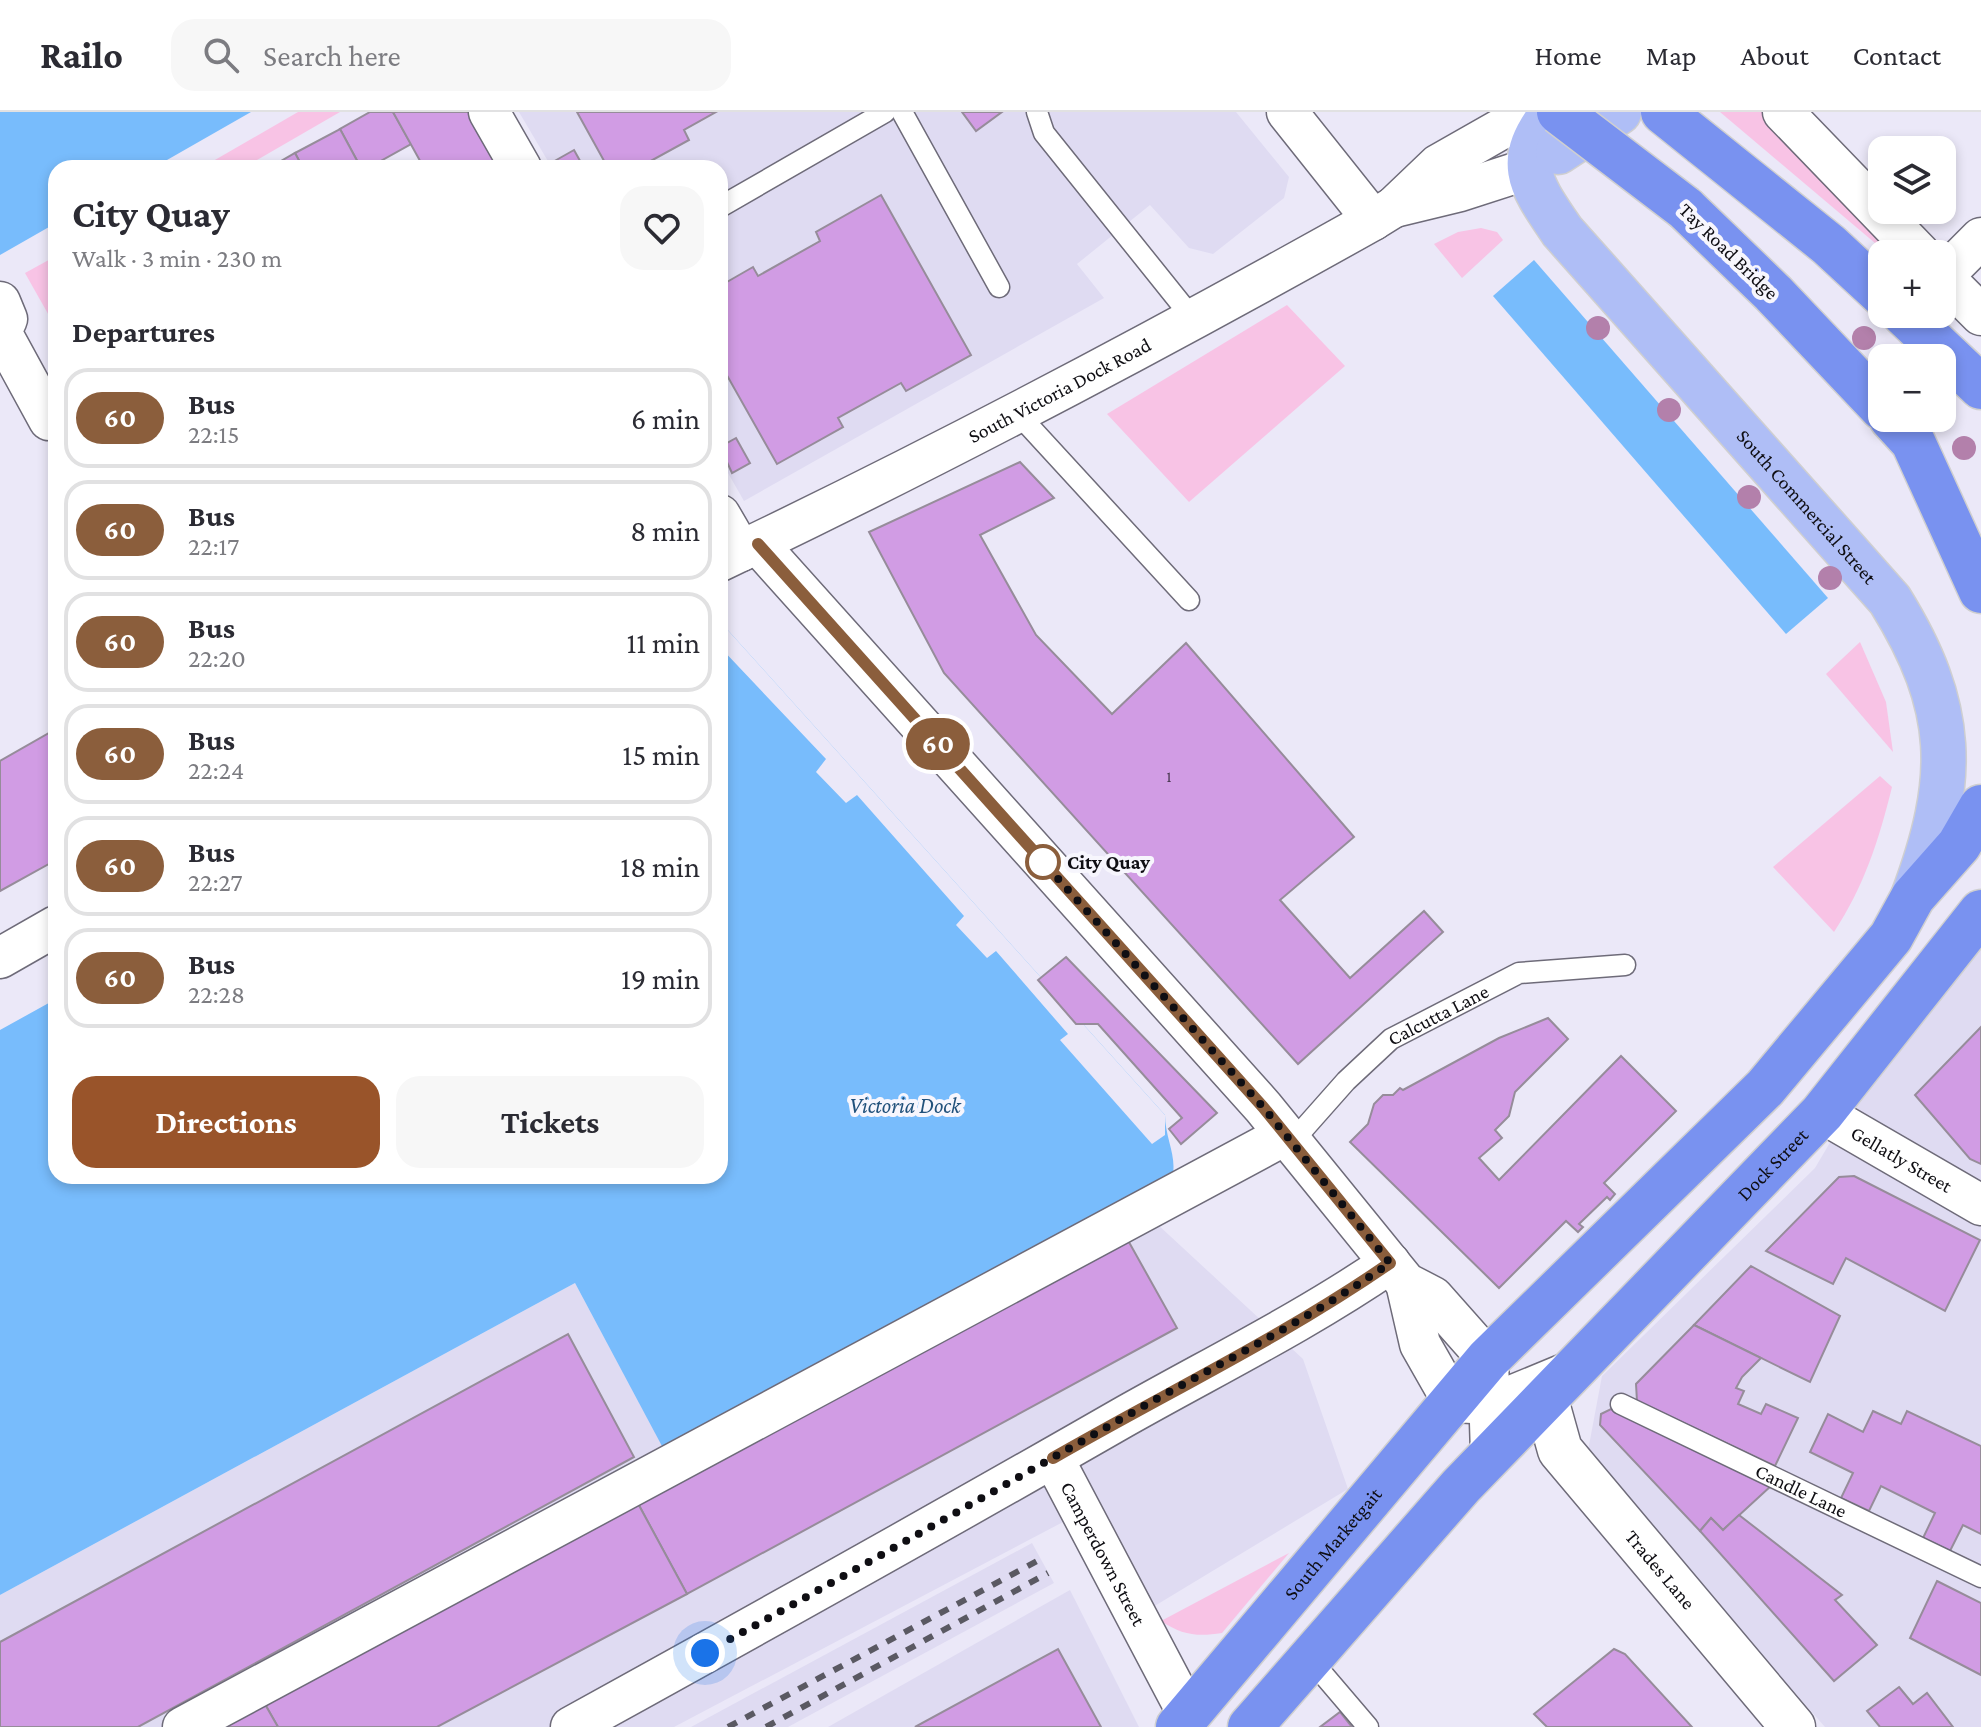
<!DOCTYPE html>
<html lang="en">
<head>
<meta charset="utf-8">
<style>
	:root { --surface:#fff; --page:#f7f7f7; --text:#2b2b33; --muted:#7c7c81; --line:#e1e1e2; --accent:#99542a }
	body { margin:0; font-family:"Crimson Pro",serif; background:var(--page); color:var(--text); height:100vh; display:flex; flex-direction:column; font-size:30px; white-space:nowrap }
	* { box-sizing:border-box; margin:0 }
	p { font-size:26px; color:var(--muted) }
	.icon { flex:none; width:44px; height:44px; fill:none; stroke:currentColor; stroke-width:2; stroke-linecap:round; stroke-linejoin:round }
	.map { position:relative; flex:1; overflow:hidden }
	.drawer { position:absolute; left:48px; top:48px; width:680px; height:1024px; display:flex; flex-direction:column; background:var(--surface); border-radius:24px; box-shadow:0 4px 12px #0003 }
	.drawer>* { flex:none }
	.badge { padding:0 16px; border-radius:26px; font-size:28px; line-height:52px }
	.tools { position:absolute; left:1868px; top:24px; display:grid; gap:16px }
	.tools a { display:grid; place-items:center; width:88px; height:88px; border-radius:16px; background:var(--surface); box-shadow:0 4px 12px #0003; font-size:40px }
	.you { position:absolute; width:40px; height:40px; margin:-20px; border:6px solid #fff; border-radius:50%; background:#1a73e8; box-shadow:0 0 0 12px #1a73e833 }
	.map>.badge { position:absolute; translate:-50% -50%; box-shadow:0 0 0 4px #fff }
	h2 { padding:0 24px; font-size:30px; line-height:72px }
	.round { display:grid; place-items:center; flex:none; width:84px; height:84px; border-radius:24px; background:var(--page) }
	.overview { display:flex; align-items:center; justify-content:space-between; height:136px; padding:0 24px }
	h1 { font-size:38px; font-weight:700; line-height:60px }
	.action { display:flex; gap:16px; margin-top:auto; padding:16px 24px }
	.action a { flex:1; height:92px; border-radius:24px; background:var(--accent); color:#fff; font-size:32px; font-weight:700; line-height:92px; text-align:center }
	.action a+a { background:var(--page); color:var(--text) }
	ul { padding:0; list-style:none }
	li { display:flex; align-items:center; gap:24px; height:100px; margin:0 16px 12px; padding:0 8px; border:4px solid var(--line); border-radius:24px }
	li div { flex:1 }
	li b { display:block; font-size:30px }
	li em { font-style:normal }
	li .badge { min-width:88px; font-weight:700; text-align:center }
	header { display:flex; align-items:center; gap:48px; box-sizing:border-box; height:112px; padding:0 40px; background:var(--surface); border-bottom:2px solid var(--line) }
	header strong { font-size:38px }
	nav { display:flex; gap:44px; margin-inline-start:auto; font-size:28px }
	.search { width:560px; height:72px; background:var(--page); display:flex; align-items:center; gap:20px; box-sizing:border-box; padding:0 28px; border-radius:24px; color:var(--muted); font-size:30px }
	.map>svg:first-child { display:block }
</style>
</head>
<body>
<header>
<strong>Railo</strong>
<div class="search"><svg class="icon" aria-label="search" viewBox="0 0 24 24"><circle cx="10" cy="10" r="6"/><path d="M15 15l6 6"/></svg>Search here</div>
<nav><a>Home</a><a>Map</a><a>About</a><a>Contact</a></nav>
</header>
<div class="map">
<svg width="1981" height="1615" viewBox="0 0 1981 1615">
	<rect width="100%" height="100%" fill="#ebe8f8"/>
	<!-- built -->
	<g fill="#dfdbf2">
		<polygon points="519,0 1236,0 1289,65 1284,86 1213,142 1189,136 1150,93 1077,152 1104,186 744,389 720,347 720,56 552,56"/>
		<polygon points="1981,800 1981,1615 1825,1615 1587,1344 1602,1264 1815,1056 1917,883"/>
		<polygon points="1129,1086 1303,1247 1348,1377 1148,1498 1082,1400 674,1615 0,1615 0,1483 575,1171 663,1335"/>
		<polygon points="1032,1431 1054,1471 788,1615 691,1615"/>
		<polygon points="1070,1478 1139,1615 828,1615"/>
	</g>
	<!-- green -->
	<g fill="#f8c3e5">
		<polygon points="298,0 340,0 243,56 201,56"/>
		<polygon points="1720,0 1766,0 1898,142 1888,142"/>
		<polygon points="1481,116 1497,120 1503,128 1462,166 1434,132 1458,120"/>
		<polygon points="56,144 56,216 25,161"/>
		<polygon points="1287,193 1345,254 1189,390 1107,302"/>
		<polygon points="1860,530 1886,590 1893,640 1826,562"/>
		<path d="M1880,664L1892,675C1879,728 1864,774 1834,820L1773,755Z"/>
		<path d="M1289,1441L1222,1521C1197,1525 1182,1523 1161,1509Z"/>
	</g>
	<!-- water -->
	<g fill="#78bcfc">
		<polygon points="0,0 251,0 153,56 56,56 56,111 0,143"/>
		<polygon points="1534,148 1828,486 1786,522 1493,184"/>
		<path d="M725,515L1165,1003C1165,1024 1176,1043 1173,1061L663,1336L575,1171L0,1483V918L56,887V1064H720V516Z"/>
	</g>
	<!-- pier -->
	<polygon fill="#ebe8f8" points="725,515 1165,1003 1165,1023 1152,1032 1060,928 1068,922 996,839 987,846 956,813 964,804 857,683 846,691 816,660 826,647 720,535 720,519"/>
	<!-- building -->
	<g fill="#d19ce4" stroke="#968c9a" stroke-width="2">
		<polygon points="370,0 393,0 411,32 368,56 361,56 340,17"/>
		<polygon points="393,0 469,0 501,56 424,56"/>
		<polygon points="577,0 716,0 684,18 689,28 638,56 608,56"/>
		<polygon points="962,0 1002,0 976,19"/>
		<polygon points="340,17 361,56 303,56 295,41"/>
		<polygon points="574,38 584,56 554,56 551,51"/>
		<polygon points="295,41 303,56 269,56"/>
		<polygon points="881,83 971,243 906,279 901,271 838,306 843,315 777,352 720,251 720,174 753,155 758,164 820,129 816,120"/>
		<polygon points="736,326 750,351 732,361 720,335"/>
		<polygon points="1020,350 1054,386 980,423 1036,523 1112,602 1186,531 1354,725 1280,788 1350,866 1424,799 1443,820 1298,952 944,561 869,420"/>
		<polygon points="56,617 56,748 0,779 0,649"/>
		<polygon points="1066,845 1217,1001 1181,1032 1169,1017 1182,1006 1098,912 1076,912 1038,868"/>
		<polygon points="1548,906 1568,927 1515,980 1509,1004 1495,1018 1502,1026 1479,1046 1499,1068 1621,944 1676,999 1604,1071 1615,1082 1610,1088 1607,1085 1579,1112 1583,1115 1578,1120 1566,1109 1499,1176 1350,1030 1368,1012 1374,992 1383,983 1393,983 1400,976 1403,978 1499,926"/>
		<polygon points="1981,915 1981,1052 1970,1047 1915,983"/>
		<polygon points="1854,1064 1980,1128 1945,1199 1846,1146 1833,1172 1766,1139 1839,1065"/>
		<polygon points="1125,1123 1177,1216 687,1482 635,1386"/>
		<polygon points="1751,1154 1840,1204 1810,1270 1694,1213"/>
		<polygon points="1694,1213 1761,1246 1742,1265 1736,1276 1744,1279 1738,1292 1761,1302 1766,1292 1798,1306 1775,1354 1637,1289 1636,1272"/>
		<polygon points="568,1222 634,1345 138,1615 0,1615 0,1530"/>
		<polygon points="1611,1297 1772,1373 1723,1418 1711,1406 1700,1419 1600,1313 1601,1302"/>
		<polygon points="1873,1299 1901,1312 1907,1299 1981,1334 1981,1422 1963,1413 1950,1439 1923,1426 1935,1401 1881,1374 1869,1399 1841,1386 1853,1361 1810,1340 1828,1302 1863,1320"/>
		<polygon points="635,1386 687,1482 437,1615 278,1615 262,1587"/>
		<polygon points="1739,1403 1842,1483 1835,1488 1877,1533 1834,1569 1700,1419 1711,1406 1723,1418"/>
		<polygon points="1937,1469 1981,1491 1981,1563 1910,1526"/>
		<polygon points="1058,1537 1101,1615 915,1615"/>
		<polygon points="1614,1537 1625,1542 1692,1615 1547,1615 1534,1602"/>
		<polygon points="1899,1575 1913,1592 1927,1581 1953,1615 1880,1615 1867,1599"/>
		<polygon points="262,1587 278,1615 211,1615"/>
		<polygon points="1340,1600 1352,1615 1320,1615"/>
	</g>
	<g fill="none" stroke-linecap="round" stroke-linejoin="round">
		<!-- lane casing -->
		<g stroke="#6e6b79" stroke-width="23">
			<g id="lane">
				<polyline points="902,0 999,175"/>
				<polyline points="1037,0 1044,21 1194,208"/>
				<polyline points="720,95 885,0"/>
				<polyline points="1019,303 1189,488"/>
				<path id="s1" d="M1292,1030L1346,969L1391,927L1519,861L1625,853"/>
				<path id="s2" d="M1621,1292L1981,1465"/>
				<polyline points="1310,1547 1368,1615"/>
			</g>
		</g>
		<!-- street casing -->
		<g stroke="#6e6b79" stroke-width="43">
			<g id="street">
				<polyline points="489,0 521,56"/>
				<polyline points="1287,0 1373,108"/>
				<polyline points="1783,0 1920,142"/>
				<polyline points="1394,95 1460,79 1528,57"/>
				<polyline points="1942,164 1981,203"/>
				<polyline points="1942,165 1981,126"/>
				<polyline points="0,190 7,207 1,220 49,308"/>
				<polyline points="720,403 741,439"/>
				<polyline points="758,432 1263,995 1406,1171 1433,1185 1488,1247 1491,1342"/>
				<path id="s3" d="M720,449C942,343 1159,228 1373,108L1394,95L1438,53L1531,0"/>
				<polyline points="0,846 56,814"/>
				<path id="s4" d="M1822,1001L1981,1093"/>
				<polyline points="1406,1171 1420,1232 1453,1290 1492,1292 1572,1259"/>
				<path id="s5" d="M1053,1346L1188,1602"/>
				<polyline points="183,1615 1285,1023"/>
				<path d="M571,1615C756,1513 939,1411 1122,1306C1212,1255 1304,1210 1390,1151"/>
			</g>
		</g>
		<!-- secondary casing -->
		<g stroke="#6e6b79" stroke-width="47">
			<g id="secondary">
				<path id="s6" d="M1546,1288L1560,1338L1793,1615"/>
			</g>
		</g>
		<!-- primary casing -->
		<g stroke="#cfcfd0" stroke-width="47">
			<g id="primary">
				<path id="s7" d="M1553,0C1513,50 1530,72 1562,119L1890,488C1957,596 1957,667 1913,785"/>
				<polyline points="1558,40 1619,0"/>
			</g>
		</g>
		<!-- highway casing -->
		<g stroke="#cfcfd0" stroke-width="47">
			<g id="highway">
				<polyline points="1663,0 1829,133 1882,182"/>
				<polyline points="1685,96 1773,181 1882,296"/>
				<polyline points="1904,202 1981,275"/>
				<polyline points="1891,306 1913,330 1981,479"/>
				<path id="s8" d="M1178,1615L1488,1247L1765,976L1891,825L1913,785L1959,733L1981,695"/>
				<path id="s9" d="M1250,1615L1461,1374L1822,1001L1981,800"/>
			</g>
		</g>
		<!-- lane -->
		<use href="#lane" stroke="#fff" stroke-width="20"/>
		<!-- street -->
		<use href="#street" stroke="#fff" stroke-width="40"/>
		<!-- secondary -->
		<use href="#secondary" stroke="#fff" stroke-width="44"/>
		<!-- primary -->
		<use href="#primary" stroke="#afbef6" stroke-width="44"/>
		<!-- highway -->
		<use href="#highway" stroke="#7992f0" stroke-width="44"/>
		<!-- rail -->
		<g stroke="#5a5962" stroke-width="6" stroke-dasharray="10 10" stroke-linecap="butt">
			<polyline points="728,1615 1041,1447"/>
			<polyline points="766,1615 1048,1461"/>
		</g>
		<!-- highway-bridge casing -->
		<g stroke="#cfcfd0" stroke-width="47" stroke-linecap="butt">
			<polyline id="highway-bridge" points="1559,0 1685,96"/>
		</g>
		<!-- highway-bridge -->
		<use href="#highway-bridge" stroke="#7992f0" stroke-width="44"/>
	</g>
	<!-- trees -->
	<g fill="#b380ab">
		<circle cx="1598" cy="216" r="12"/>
		<circle cx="1864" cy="226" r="12"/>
		<circle cx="1669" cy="298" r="12"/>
		<circle cx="1964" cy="336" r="12"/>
		<circle cx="1749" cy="385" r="12"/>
		<circle cx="1830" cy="466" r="12"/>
	</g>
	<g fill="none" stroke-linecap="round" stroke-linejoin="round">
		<!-- line casing -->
		<g stroke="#fff" stroke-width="18">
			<path id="line" d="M758,432L1263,995L1390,1151C1283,1225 1166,1281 1053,1346"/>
		</g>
		<!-- line -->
		<use href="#line" stroke="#8b5e3c" stroke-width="12"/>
		<!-- walk -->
		<path stroke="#0f0e13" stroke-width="8" stroke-dasharray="0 14.4" d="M705,1541C847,1463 987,1383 1128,1303C1216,1253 1306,1209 1390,1151L1263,995L1043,750"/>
	</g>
	<!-- markers -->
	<circle fill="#fff" stroke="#8b5e3c" stroke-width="4" cx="1043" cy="750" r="16"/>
	<g text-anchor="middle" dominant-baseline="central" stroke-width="8" stroke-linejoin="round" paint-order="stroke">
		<!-- number labels -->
		<g font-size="16" fill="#403247">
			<text x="1169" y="664">1</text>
		</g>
		<!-- street labels -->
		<g font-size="20" fill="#0f0e13" stroke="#f7f6fd">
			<text transform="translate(1729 139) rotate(44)">Tay Road Bridge</text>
			<text stroke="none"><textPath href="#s3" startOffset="380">South Victoria Dock Road</textPath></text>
			<text stroke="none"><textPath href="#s7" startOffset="502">South Commercial Street</textPath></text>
			<text stroke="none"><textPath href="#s1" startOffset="196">Calcutta Lane</textPath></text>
			<text stroke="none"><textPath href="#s4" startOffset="92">Gellatly Street</textPath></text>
			<text stroke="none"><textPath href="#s9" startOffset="768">Dock Street</textPath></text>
			<text stroke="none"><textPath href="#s2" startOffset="200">Candle Lane</textPath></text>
			<text stroke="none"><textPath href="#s8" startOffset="240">South Marketgait</textPath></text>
			<text stroke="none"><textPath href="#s5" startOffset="108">Camperdown Street</textPath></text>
			<text stroke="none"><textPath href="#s6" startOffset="208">Trades Lane</textPath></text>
		</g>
		<!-- stop labels -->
		<g font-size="20" font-weight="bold" fill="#0f0e13" stroke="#f7f6fd" text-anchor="start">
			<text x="1067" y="750">City Quay</text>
		</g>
		<!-- water labels -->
		<g font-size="22" font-style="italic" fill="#21517b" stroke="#f7f6fd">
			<text x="905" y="993">Victoria Dock</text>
		</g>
	</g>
</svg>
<div class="tools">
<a><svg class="icon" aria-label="layers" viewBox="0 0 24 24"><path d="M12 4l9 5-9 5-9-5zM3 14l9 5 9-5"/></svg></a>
<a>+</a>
<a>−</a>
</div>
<div class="you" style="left:705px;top:1541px"></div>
<b class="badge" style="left:938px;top:632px;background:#8b5e3c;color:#fff">60</b>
<section class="drawer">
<div class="overview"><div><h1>City Quay</h1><p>Walk · 3 min · 230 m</p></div><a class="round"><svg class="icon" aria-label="heart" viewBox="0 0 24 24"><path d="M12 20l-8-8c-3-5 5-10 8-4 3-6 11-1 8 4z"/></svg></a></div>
<h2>Departures</h2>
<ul>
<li><span class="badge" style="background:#8b5e3c;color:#fff">60</span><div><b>Bus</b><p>22:15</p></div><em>6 min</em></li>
<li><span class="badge" style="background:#8b5e3c;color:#fff">60</span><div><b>Bus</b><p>22:17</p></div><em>8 min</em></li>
<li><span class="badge" style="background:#8b5e3c;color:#fff">60</span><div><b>Bus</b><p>22:20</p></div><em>11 min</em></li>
<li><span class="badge" style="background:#8b5e3c;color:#fff">60</span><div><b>Bus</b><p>22:24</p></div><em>15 min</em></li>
<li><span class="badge" style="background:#8b5e3c;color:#fff">60</span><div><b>Bus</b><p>22:27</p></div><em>18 min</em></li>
<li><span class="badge" style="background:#8b5e3c;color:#fff">60</span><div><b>Bus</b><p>22:28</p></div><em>19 min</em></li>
</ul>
<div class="action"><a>Directions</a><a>Tickets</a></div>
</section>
</div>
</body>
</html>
